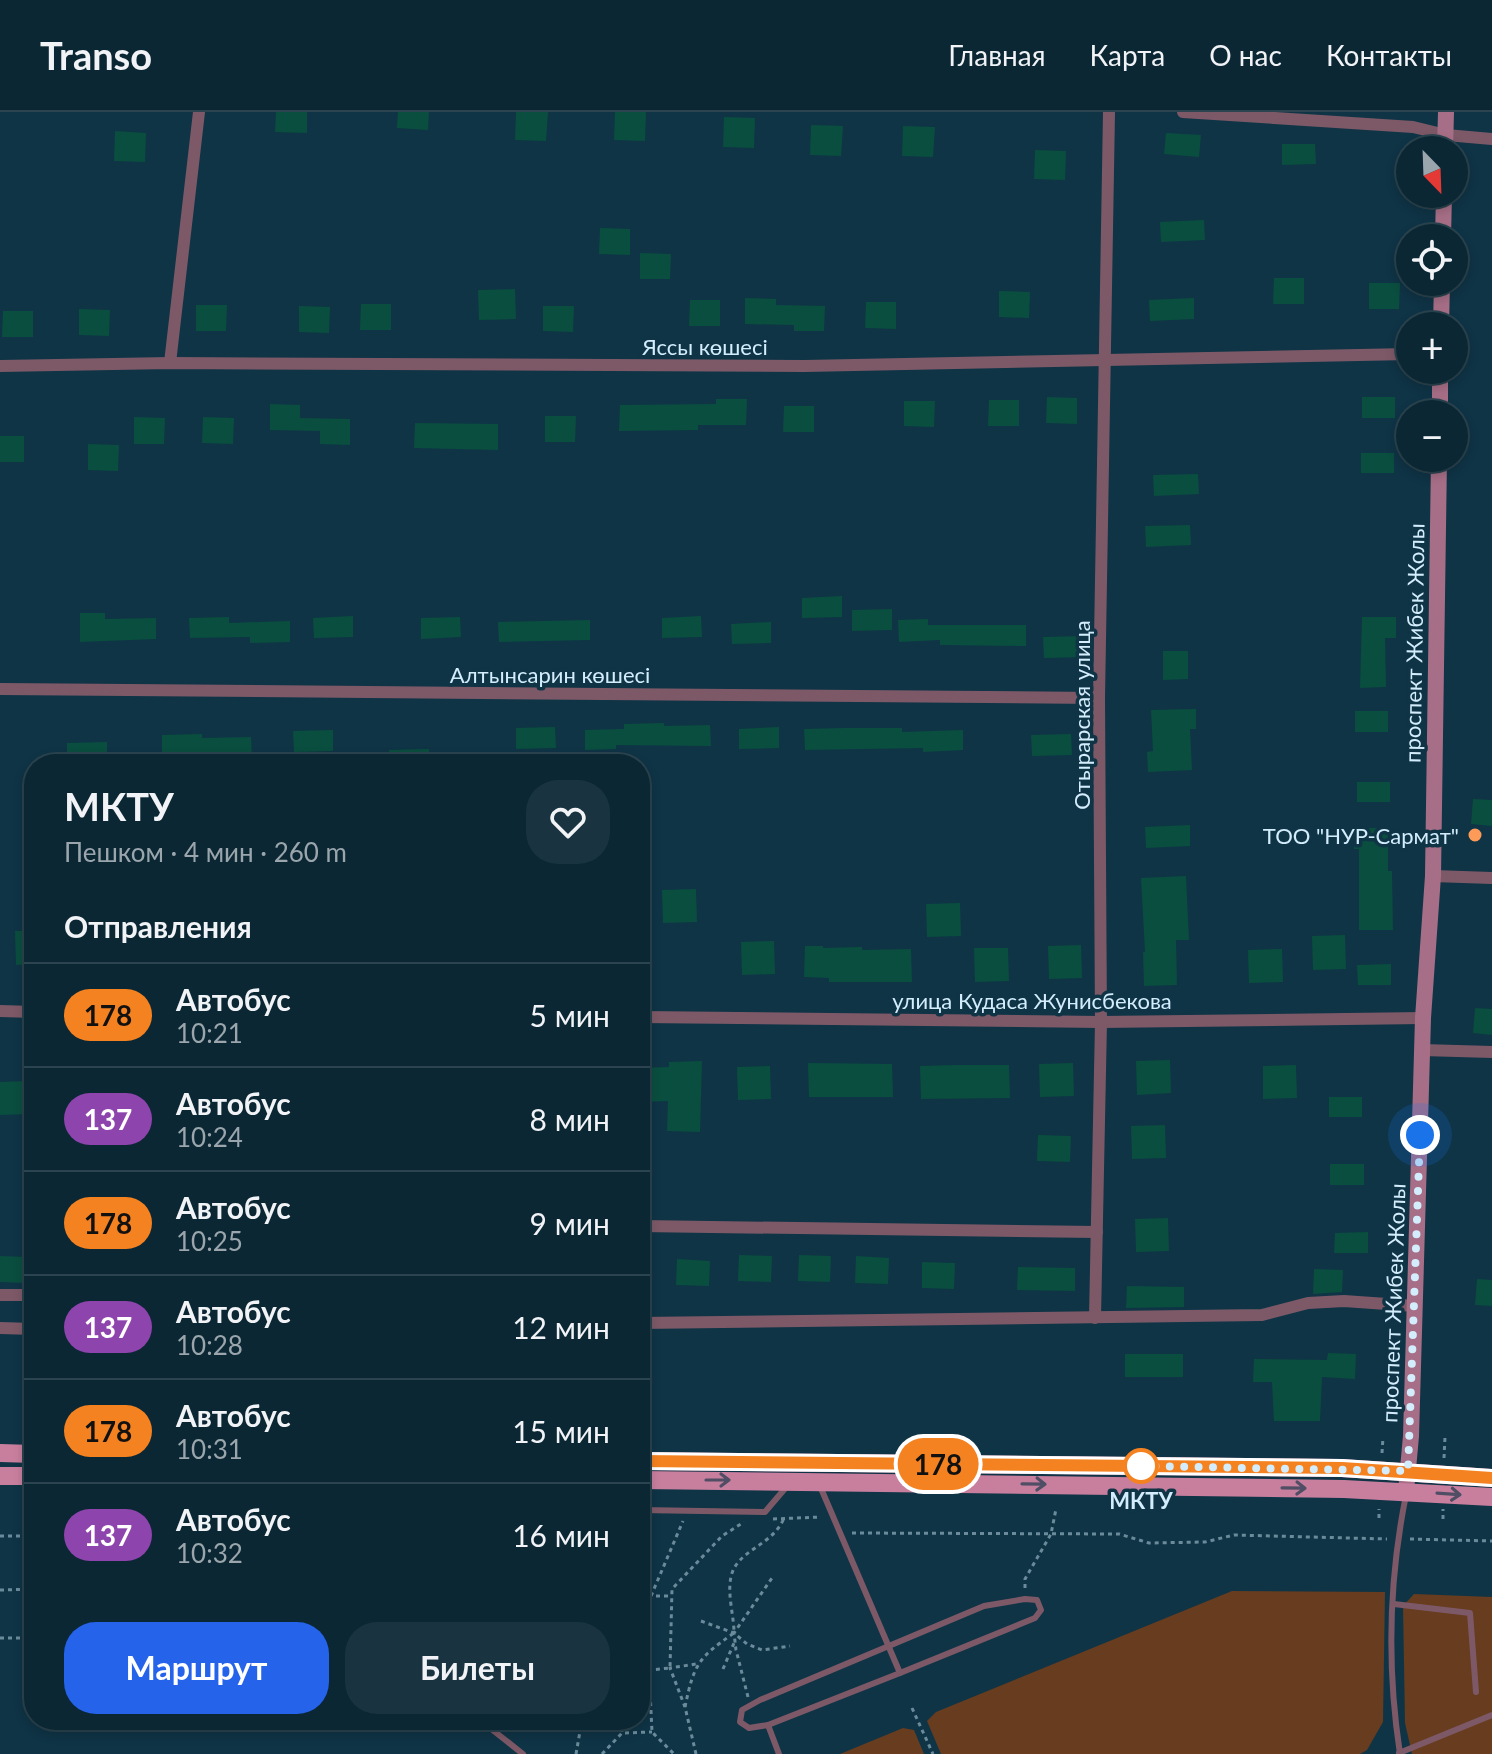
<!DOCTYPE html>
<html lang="ru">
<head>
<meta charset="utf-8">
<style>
	:root { --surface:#0b2734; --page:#193340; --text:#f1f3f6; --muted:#9aa5ac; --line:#2b444f; --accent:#2563eb }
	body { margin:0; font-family:Lato,sans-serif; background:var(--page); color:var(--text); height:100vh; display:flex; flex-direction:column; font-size:30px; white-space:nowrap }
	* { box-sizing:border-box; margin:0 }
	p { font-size:26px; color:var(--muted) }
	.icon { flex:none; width:44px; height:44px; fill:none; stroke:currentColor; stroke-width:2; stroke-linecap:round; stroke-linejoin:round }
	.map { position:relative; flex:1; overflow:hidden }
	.drawer { position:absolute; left:24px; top:642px; width:626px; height:976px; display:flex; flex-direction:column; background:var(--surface); border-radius:32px; box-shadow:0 4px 12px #0003,0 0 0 2px var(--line) }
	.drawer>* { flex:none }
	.badge { padding:0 16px; border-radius:26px; font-size:28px; line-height:52px }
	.needle { width:52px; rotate:157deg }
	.controls { position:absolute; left:1396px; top:24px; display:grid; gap:16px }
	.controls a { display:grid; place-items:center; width:72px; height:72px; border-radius:50%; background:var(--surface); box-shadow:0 4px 12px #0003,0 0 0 2px var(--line); font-size:40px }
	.you { position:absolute; width:40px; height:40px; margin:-20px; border:6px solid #fff; border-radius:50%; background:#1a73e8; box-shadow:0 0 0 12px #1a73e833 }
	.map>.badge { position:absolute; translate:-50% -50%; box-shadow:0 0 0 4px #fff }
	h2 { padding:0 40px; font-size:30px; line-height:72px }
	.round { display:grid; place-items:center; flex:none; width:84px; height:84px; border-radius:32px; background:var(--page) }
	.overview { display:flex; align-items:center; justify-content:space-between; height:136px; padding:0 40px }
	h1 { font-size:38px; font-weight:700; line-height:60px }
	.action { display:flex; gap:16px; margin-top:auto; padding:16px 40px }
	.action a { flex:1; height:92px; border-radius:32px; background:var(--accent); color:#fff; font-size:32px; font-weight:700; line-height:92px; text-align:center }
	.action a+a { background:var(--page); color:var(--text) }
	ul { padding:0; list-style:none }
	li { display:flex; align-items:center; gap:24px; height:104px; padding:0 40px; border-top:2px solid var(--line) }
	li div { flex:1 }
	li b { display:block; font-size:30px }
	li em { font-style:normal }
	li .badge { min-width:88px; font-weight:700; text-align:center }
	header { display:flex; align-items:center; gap:48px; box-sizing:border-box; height:112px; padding:0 40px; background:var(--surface); border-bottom:2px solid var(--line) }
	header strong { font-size:38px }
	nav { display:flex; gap:44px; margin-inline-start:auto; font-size:28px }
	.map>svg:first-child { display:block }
</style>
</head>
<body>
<header>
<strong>Transo</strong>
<nav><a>Главная</a><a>Карта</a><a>О нас</a><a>Контакты</a></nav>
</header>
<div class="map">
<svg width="1492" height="1642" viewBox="0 0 1492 1642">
	<rect width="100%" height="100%" fill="#0f3446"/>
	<!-- green -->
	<g fill="#673c1f">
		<polygon points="1232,1479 1385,1480 1383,1610 1367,1638 1360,1642 941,1642 927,1609 936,1600"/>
		<polygon points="1414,1482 1492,1485 1492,1642 1412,1642 1405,1611 1403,1494"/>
		<polygon points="903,1616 914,1618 924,1642 840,1642"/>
	</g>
	<!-- building -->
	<g fill="#0a4e3f">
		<polygon points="276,0 307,0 307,21 275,20"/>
		<polygon points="398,0 429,0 428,18 397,16"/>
		<polygon points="516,0 548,0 546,29 515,28"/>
		<polygon points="615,0 646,0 645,29 614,28"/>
		<polygon points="724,5 755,6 754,36 723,35"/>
		<polygon points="811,13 843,14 841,44 810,43"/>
		<polygon points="903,14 935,15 933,45 902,44"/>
		<polygon points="115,19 146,21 145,50 114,49"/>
		<polygon points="1166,21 1201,23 1199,45 1164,42"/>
		<polygon points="1282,32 1315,32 1316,52 1282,53"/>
		<polygon points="1035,38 1066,39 1065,68 1034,67"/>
		<polygon points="1204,108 1205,128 1161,130 1160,110"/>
		<polygon points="600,116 630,117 630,143 599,142"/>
		<polygon points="640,141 671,142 670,167 640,167"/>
		<polygon points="1274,166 1304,166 1304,192 1273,192"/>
		<polygon points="1369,171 1400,171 1399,197 1369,197"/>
		<polygon points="515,177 516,207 479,208 478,178"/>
		<polygon points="999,179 1030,180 1029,206 999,205"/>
		<polygon points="745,186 776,187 776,193 825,194 824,219 794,219 794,213 745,212"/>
		<polygon points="1194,186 1194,207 1150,209 1149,188"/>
		<polygon points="690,188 720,188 720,214 689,214"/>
		<polygon points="866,190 896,190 896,217 865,216"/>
		<polygon points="361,192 391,192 391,218 360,218"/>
		<polygon points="196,193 227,193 226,219 196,219"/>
		<polygon points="299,194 330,195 329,221 299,220"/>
		<polygon points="543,194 574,194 573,220 543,219"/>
		<polygon points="79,197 110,198 109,224 79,223"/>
		<polygon points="3,199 33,199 33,225 2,225"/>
		<polygon points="1047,285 1077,286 1077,312 1046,311"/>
		<rect x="1362" y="285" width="33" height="21"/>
		<polygon points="716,287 747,287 746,313 698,313 698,318 619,319 620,293 716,292"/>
		<polygon points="989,288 1019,288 1019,314 988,314"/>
		<polygon points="904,289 935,289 934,315 904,314"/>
		<polygon points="270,292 300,293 300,306 350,307 350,333 320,332 320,319 270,318"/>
		<polygon points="784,294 814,294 814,320 783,320"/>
		<polygon points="545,304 576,304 575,330 545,330"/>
		<polygon points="134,305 165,306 164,332 134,332"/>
		<polygon points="203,305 234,306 233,332 202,331"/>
		<polygon points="415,311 498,312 498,338 414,336"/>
		<rect x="0" y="324" width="24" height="26"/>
		<polygon points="88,332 119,333 118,359 88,358"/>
		<rect x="1361" y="341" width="33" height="20"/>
		<polygon points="1198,362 1199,382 1154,384 1153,363"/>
		<polygon points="1190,413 1191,433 1146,435 1145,414"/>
		<polygon points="842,484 842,505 802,506 802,486"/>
		<polygon points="892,497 892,518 852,519 852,498"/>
		<polygon points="80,501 105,501 105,507 156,506 156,527 80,530"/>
		<polygon points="353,504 353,525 314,526 313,506"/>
		<polygon points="701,504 702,525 662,526 662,506"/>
		<polygon points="229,505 229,511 290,509 290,530 250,531 250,525 190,526 189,506"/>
		<polygon points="460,505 461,525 421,527 421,506"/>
		<polygon points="1362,505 1396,505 1396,526 1385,526 1386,575 1360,576"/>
		<polygon points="928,507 928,513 1026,513 1026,534 940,533 940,528 899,530 898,508"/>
		<polygon points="590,508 590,528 499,530 498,510"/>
		<polygon points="771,510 771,531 732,532 731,512"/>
		<polygon points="1083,524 1083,545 1044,546 1043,525"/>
		<polygon points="1163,539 1188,539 1188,567 1163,568"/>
		<polygon points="1196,597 1196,617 1190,617 1192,658 1148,660 1147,640 1153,639 1151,598"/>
		<rect x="1355" y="599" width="33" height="21"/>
		<polygon points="664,611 664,614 710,613 711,634 616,633 616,637 585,638 585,618 624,617 624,612"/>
		<polygon points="555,615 556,636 516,637 516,616"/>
		<polygon points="779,615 779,636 739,637 739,617"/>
		<polygon points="844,616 902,616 902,620 963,618 963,638 923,640 923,636 805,638 804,617"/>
		<polygon points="333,618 333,639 294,640 293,619"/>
		<polygon points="202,622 202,626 251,625 252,646 212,647 211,642 162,643 162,623"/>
		<polygon points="1071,622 1072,643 1032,644 1031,623"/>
		<polygon points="107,630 107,651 67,652 67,631"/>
		<polygon points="429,637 430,652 390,652 389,638"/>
		<rect x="1357" y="670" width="33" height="20"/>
		<polygon points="1473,687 1492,688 1492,714 1471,712"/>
		<polygon points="1190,713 1190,734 1146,736 1145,715"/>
		<polygon points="1354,716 1388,716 1388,759 1392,759 1393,818 1359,818 1359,737 1354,737"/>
		<polygon points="1186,764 1189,828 1176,828 1177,873 1144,874 1143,840 1145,840 1141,766"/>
		<polygon points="696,777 697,810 663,811 662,778"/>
		<polygon points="960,791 961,824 927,825 926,792"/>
		<polygon points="15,819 34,819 34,852 16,853"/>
		<polygon points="1345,823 1346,857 1313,858 1312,824"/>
		<polygon points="774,829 775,862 742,863 741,830"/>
		<polygon points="1081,833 1082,866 1049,867 1048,834"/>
		<polygon points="805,834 823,834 823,836 862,835 862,838 911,837 912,870 829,870 829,866 804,865"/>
		<polygon points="974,836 1008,836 1009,869 975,870"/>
		<polygon points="1282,837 1283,870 1249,871 1248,838"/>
		<polygon points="1391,852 1391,873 1358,873 1357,853"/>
		<polygon points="1475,896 1492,897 1492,923 1473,921"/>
		<polygon points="1170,948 1171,981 1137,983 1136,949"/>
		<polygon points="702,949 700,1020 667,1019 668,989 640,990 640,956 669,955 669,950"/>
		<polygon points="808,951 892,952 893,985 809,985"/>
		<polygon points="1073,951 1074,984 1040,985 1039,952"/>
		<polygon points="954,953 1009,953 1010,986 921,987 920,954"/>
		<polygon points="1296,953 1297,986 1263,987 1263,954"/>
		<polygon points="770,954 771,987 738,988 737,955"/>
		<polygon points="27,969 28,1002 0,1003 0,970"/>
		<rect x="1329" y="985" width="33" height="20"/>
		<polygon points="1165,1013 1166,1046 1132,1047 1131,1014"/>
		<polygon points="1038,1023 1071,1024 1070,1050 1037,1049"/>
		<rect x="1330" y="1052" width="34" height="21"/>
		<polygon points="1168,1106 1169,1139 1136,1140 1135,1107"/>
		<polygon points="1368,1120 1368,1141 1334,1141 1335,1121"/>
		<polygon points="739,1143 772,1144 771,1170 738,1169"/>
		<polygon points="799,1143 831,1144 830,1170 798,1169"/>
		<polygon points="0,1144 27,1145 26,1171 0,1170"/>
		<polygon points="856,1144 889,1146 888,1172 855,1171"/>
		<polygon points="677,1147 710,1149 709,1174 676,1173"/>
		<polygon points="922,1150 955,1151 954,1177 922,1176"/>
		<polygon points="1018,1155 1075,1156 1075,1179 1017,1178"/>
		<polygon points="1314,1157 1343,1158 1342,1180 1313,1182"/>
		<polygon points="1477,1167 1492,1168 1492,1194 1475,1193"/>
		<polygon points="1127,1174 1184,1175 1184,1195 1126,1196"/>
		<polygon points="1328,1241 1356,1242 1355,1267 1322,1265 1320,1309 1274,1309 1272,1270 1253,1270 1254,1247 1327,1248"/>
		<rect x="1125" y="1242" width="58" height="23"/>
	</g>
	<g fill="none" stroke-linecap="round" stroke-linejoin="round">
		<!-- path -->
		<g stroke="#6b8b9b" stroke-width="3" stroke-dasharray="4 4" stroke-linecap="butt">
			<polyline points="1382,1341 1383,1325"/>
			<polyline points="1444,1346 1445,1325"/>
			<polyline points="1379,1406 1379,1397"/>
			<polyline points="773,1407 821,1405"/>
			<polyline points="1443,1407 1443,1397"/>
			<polyline points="852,1421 1119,1422 1149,1431 1205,1430 1234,1423 1387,1427"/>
			<polyline points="0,1424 34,1424"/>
			<polyline points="1410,1427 1492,1429"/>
			<polyline points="1025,1476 1025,1467 1051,1422 1056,1397"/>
			<polyline points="0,1478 34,1477"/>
			<polyline points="640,1484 671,1484"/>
			<polyline points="651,1484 683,1409"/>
			<polyline points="701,1509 734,1521 747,1532 762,1538 790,1534"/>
			<polyline points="0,1526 34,1526"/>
			<polyline points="723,1557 734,1531"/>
			<polyline points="649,1558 652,1620 674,1642"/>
			<polyline points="640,1559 670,1556 672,1477 722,1424 744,1410"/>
			<polyline points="748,1585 736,1538 734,1521 772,1466"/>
			<path d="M685,1595C694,1552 698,1546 734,1521C734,1504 727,1482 731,1465C736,1438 773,1434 784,1406"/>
			<polyline points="912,1596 933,1642"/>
			<polyline points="621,1608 622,1621"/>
			<polyline points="576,1642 582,1608"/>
			<polyline points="602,1642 622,1621 652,1620"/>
			<polyline points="696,1642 685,1595 670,1556 696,1552"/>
		</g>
		<!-- lane -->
		<g stroke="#7d5967" stroke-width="6">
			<polyline points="640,1398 765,1400 788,1373"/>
			<polyline points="1394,1492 1470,1501 1476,1580"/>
			<polyline points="480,1608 523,1642"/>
			<polyline points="768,1613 749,1616 740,1610 742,1598 760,1588 984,1494 1025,1487 1037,1488 1041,1498 1035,1506 900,1561"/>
			<polyline points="1399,1641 1492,1603"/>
			<polyline points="779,1642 768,1613 900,1561 820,1374"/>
			<path d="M1400,1642C1387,1557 1389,1467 1406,1383"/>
		</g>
		<!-- street -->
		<g stroke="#7d5967" stroke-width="12">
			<polyline points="1183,0 1413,15 1446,23 1492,27"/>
			<polyline points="170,251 199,0"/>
			<polyline points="0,254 170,251 804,254 1410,242"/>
			<polyline points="0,577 1099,586"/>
			<polyline points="1433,764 1492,766"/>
			<polyline points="0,899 34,900"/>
			<polyline points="640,905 1101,910 1423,906"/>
			<polyline points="1422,938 1492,940"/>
			<polyline points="640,1114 1097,1120"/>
			<polyline points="0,1183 34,1183"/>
			<polyline points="1095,1206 1101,910 1099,586 1109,0"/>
			<polyline points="640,1211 1262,1203 1308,1191 1344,1189 1415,1194"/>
			<polyline points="0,1216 34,1217"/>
		</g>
		<!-- secondary -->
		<g stroke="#a76f87" stroke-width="16">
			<polyline points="1445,38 1446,0"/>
			<polyline points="1443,126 1444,82"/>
			<polyline points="1441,214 1442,170"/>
			<polyline points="1440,302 1440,258"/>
			<polyline points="1406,1379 1411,1324 1423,906 1433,764 1439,346"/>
		</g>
		<!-- primary -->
		<g stroke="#c87f9e" stroke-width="18">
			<polyline points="0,1341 34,1342"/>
			<polyline points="640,1349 1342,1356 1492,1366"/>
			<polyline points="0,1364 34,1364"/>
			<polyline points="640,1368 1344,1377 1492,1385"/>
		</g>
	</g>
	<!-- one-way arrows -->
	<defs><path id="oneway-shaft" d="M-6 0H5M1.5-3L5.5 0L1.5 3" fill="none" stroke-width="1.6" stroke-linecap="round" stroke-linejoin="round" transform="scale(2)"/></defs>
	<g stroke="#504e65">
		<use href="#oneway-shaft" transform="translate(718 1368)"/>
		<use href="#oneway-shaft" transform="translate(1034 1372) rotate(1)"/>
		<use href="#oneway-shaft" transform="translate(1294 1376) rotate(1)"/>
		<use href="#oneway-shaft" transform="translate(1449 1382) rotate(4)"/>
	</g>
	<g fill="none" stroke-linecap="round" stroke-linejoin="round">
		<!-- line casing -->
		<g stroke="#fff" stroke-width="18">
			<polyline id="line" points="640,1349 1342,1356 1492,1366"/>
		</g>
		<!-- line -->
		<use href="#line" stroke="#f58220" stroke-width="12"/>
		<!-- walk -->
		<polyline stroke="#d3edfc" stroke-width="8" stroke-dasharray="0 14.4" points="1141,1354 1408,1359 1420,1023"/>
	</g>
	<!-- markers -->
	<circle fill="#fe9b59" stroke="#0f3446" stroke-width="3" cx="1475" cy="723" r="8"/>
	<circle fill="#fff" stroke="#f58220" stroke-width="4" cx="1141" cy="1354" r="16"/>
	<g text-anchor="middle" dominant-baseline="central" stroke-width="7" stroke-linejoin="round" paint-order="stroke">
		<!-- street labels -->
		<g font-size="22" fill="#d3edfc" stroke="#0f3446">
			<text x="705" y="234">Яссы көшесі</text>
			<text transform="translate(1414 531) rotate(-89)">проспект Жибек Жолы</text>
			<text x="550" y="562">Алтынсарин көшесі</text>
			<text transform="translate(1081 603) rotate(-90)">Отырарская улица</text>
			<text x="1032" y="888">улица Кудаса Жунисбекова</text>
			<text transform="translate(1393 1191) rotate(-88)">проспект Жибек Жолы</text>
		</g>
		<!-- poi labels -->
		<g font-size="22" fill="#d3edfc" stroke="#0f3446" text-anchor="end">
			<text x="1459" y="723">ТОО "НУР-Сармат"</text>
		</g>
		<!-- stop labels -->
		<g font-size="22" font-weight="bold" fill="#d3edfc" stroke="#0f3446">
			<text x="1141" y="1388">МКТУ</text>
		</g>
	</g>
</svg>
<div class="controls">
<a><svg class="needle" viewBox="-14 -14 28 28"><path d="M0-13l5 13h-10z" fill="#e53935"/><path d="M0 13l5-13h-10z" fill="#9aa5ac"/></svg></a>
<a><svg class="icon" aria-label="locate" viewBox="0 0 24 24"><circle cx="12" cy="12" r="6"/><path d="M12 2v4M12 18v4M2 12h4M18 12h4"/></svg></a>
<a>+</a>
<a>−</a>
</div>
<div class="you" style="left:1420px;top:1023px"></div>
<b class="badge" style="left:938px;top:1352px;background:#f58220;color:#111">178</b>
<section class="drawer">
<div class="overview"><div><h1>МКТУ</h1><p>Пешком · 4 мин · 260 m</p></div><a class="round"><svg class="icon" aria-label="heart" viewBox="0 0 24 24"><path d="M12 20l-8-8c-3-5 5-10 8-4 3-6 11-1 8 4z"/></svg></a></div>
<h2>Отправления</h2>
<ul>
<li><span class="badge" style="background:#f58220;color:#111">178</span><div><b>Автобус</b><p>10:21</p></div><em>5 мин</em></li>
<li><span class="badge" style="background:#8e44ad;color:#fff">137</span><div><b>Автобус</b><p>10:24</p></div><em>8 мин</em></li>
<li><span class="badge" style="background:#f58220;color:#111">178</span><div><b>Автобус</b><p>10:25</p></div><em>9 мин</em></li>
<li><span class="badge" style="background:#8e44ad;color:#fff">137</span><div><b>Автобус</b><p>10:28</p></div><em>12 мин</em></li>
<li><span class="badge" style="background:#f58220;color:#111">178</span><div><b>Автобус</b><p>10:31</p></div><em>15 мин</em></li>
<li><span class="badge" style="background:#8e44ad;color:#fff">137</span><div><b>Автобус</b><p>10:32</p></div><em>16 мин</em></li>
</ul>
<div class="action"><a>Маршрут</a><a>Билеты</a></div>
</section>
</div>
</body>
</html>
